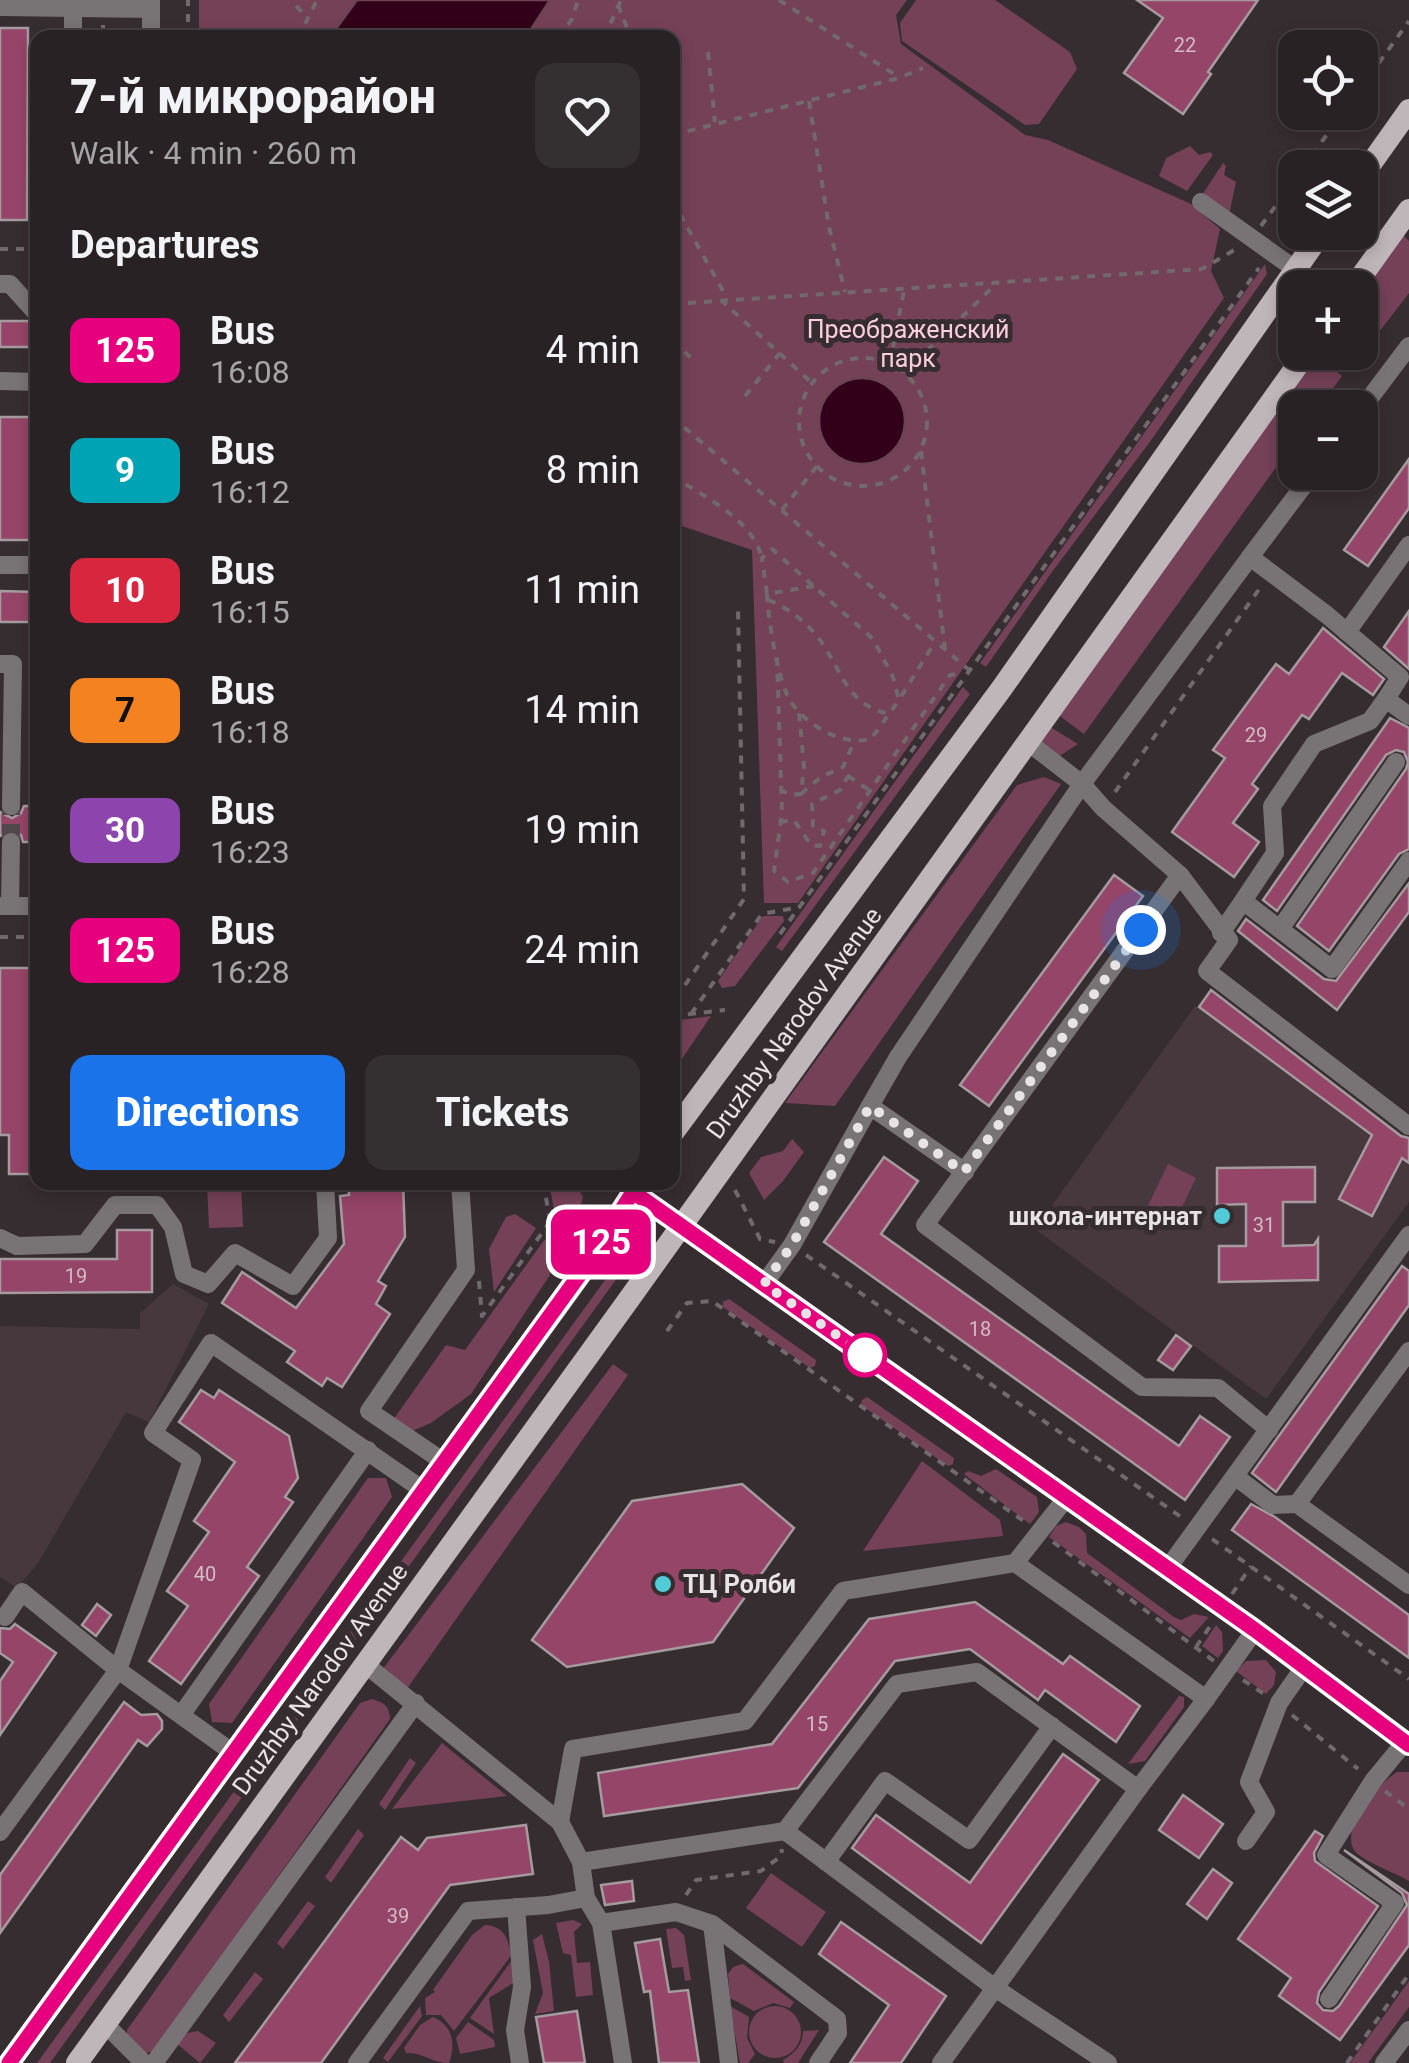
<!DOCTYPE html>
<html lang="en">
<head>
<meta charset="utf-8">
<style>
	:root { --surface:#282224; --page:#342f31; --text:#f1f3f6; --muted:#a5a4a6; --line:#443f41; --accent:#1a73e8 }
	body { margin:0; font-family:Roboto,sans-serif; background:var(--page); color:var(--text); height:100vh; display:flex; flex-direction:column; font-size:38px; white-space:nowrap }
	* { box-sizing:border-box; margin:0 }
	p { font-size:32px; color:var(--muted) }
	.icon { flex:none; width:55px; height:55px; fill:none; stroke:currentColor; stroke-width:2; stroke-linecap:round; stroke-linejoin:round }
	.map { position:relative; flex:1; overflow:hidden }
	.sheet { position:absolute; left:30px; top:30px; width:650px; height:1160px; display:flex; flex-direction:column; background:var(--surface); border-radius:20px; box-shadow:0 5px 15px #0003,0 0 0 2px var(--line) }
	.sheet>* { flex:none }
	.badge { padding:0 20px; border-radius:15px; font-size:35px; line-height:65px }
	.fabs { position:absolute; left:1278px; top:30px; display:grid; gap:20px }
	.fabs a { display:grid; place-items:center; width:100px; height:100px; border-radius:20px; background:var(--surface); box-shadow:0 5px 15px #0003,0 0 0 2px var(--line); font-size:50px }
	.you { position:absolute; width:50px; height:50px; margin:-25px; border:8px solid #fff; border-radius:50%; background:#1a73e8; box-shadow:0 0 0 15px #1a73e833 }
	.map>.badge { position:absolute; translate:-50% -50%; box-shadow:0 0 0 5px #fff }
	h2 { padding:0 40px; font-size:38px; line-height:90px }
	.round { display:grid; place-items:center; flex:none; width:105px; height:105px; border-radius:20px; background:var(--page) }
	.head { display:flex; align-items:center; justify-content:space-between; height:170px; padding:0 40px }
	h1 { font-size:48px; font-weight:800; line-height:75px }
	.action { display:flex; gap:20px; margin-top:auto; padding:20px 40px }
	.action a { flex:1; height:115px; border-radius:20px; background:var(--accent); color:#fff; font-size:40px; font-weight:800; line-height:115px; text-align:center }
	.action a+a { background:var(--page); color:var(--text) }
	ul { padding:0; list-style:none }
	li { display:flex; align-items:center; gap:30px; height:120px; padding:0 40px }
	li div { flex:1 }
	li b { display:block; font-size:38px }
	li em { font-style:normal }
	li .badge { min-width:110px; font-weight:700; text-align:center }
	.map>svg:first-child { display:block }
</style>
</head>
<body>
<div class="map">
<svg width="1409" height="2063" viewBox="0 0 1409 2063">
	<rect width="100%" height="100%" fill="#362d30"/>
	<!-- built -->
	<g fill="#46383d">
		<polygon points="1195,1006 1409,1158 1409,1202 1266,1399 1035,1229"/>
		<polygon points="173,1284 209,1304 149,1422 126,1412 38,1563 17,1588 0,1577 0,1326 140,1329 140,1313"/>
	</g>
	<!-- green -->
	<g fill="#754156">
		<polygon points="199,0 907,0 896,15 901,44 1025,135 1048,140 1191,204 1220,229 1211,271 1224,298 798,903 764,903 752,550 673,523 672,38 199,38"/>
		<polygon points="916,0 995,0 1070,52 1077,69 1039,124 1025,125 902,41 900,23"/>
		<polygon points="1190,146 1199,155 1210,152 1213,155 1187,191 1159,176 1166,158"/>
		<polygon points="1223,163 1226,166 1224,175 1236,182 1229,215 1200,198"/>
		<polygon points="1402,234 1409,241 1409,293 1353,366 1338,361 1332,353 1360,352 1360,290"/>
		<polygon points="1265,264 1267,274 1152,439 1052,572 986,667 980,663"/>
		<polygon points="1317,355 1342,376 1319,407 1295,408 1295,441 1084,734 1060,716"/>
		<polygon points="963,687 970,694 782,951 776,947"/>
		<polygon points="1047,725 1078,744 1058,757 1037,740"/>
		<polygon points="1044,777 1061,784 835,1106 785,1103 1017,785"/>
		<polygon points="763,916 783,916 784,921 735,986 722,988 718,981"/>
		<polygon points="711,1016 673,1072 673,1021"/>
		<polygon points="792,1139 804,1152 783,1181 764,1200 749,1173 761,1157 783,1151"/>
		<polygon points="1168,1164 1196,1178 1173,1226 1145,1212"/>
		<polygon points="207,1183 241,1183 243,1227 209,1228"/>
		<polygon points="549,1183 575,1183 583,1197 575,1230 561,1246"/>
		<polygon points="515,1214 536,1228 494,1292 489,1249 506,1217"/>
		<polygon points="545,1239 550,1256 550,1275 471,1394 431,1423 412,1431 393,1420 446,1345 465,1350"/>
		<polygon points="621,1258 627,1258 628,1263 50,2063 37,2063"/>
		<polygon points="729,1299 816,1360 815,1366 810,1368 723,1307 723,1302"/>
		<polygon points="613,1364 628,1375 404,1693 379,1674"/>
		<polygon points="867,1397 954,1458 953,1464 948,1466 861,1405 862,1400"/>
		<polygon points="922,1461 1000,1520 1003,1536 863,1551"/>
		<polygon points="996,1469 1037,1497 1039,1512 1030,1524 964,1474 968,1471 981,1476"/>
		<polygon points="368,1478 386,1478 392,1497 232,1723 212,1722 209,1704"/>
		<polygon points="1066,1522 1079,1527 1086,1534 1087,1553 1174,1617 1181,1620 1194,1614 1209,1617 1190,1638 1049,1537 1056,1526"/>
		<polygon points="1216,1625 1222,1632 1223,1651 1218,1658 1202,1646"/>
		<polygon points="1266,1660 1276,1672 1274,1685 1266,1694 1236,1671 1246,1661"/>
		<polygon points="1179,1696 1184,1697 1184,1707 1145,1761 1128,1764"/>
		<path d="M372,1699C384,1703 389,1705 390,1719L154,2051L142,2054L127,2040V2030L360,1703Z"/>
		<polygon points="442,1743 507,1796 392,1809"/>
		<polygon points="410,1758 416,1763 385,1810 379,1804"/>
		<path d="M1397,1772H1409V1881C1396,1873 1361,1861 1354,1850C1340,1827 1379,1783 1397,1772Z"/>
		<polygon points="358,1829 364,1835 331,1883 325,1877"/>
		<polygon points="771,1873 826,1912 802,1947 746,1908"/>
		<polygon points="308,1901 315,1906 283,1949 277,1943"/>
		<polygon points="573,1920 582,1924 574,1932 577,1963 590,1962 593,1995 576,1997 571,1955 563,1953 556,1923"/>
		<path d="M485,1925C504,1926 509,1939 511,1956L454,2031L441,2015H426L425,1998L435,1992L433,1990L472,1935Z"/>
		<polygon points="676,1928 684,1935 691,1980 685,1981 683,1967 672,1968 666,1929"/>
		<polygon points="542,1934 549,1962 554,2011 535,2014 543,1993 533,1940"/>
		<polygon points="512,1960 515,1982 489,1998 494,2034 470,2018"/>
		<polygon points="743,1964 794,2002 790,2008 773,2003 754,2011 730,1998 728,1974 733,1967"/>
		<polygon points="255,1972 263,1979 229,2022 223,2015"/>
		<polygon points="1409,1981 1409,2007 1368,2063 1350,2063"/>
		<polygon points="420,2006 422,2016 388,2062 383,2058"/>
		<polygon points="730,2006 749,2017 747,2038 755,2054 748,2063 740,2063"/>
		<circle cx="775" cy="2032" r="26"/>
		<path d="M433,2017C453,2025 456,2045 449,2063C432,2063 423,2052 406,2053L404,2048L420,2025Z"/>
		<polygon points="468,2022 494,2040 495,2047 460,2054 456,2038"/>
		<path d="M819,2030L798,2063H784L783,2060C794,2054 803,2045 803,2031Z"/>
		<polygon points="198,2031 216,2043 200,2063 176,2043 187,2033"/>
	</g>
	<!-- water -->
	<g fill="#320018" stroke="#694455" stroke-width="2.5">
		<polygon points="357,0 550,0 526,37 330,37"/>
		<circle cx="862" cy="421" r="43"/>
	</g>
	<!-- building -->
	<g fill="#954568" stroke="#a59b9e" stroke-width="2.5">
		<polygon points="1137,0 1258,0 1208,72 1211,74 1183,114 1124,73 1163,18"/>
		<polygon points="0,28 28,28 27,220 0,220"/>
		<polygon points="0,321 27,321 37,327 37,347 0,347"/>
		<rect x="0" y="417" width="38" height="123"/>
		<polygon points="1409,459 1409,508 1368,566 1344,550"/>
		<polygon points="0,591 38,592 38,622 0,622"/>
		<polygon points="1409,611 1409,669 1384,647"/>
		<polygon points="1323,628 1384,679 1373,695 1342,673 1309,719 1302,715 1252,784 1258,789 1233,823 1259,842 1234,877 1172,832 1225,758 1213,750 1276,664 1289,674"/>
		<polygon points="1390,718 1409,728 1409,849 1399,854 1329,951 1297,926 1406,769 1408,762 1404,752 1396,750 1386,755 1277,911 1263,900"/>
		<polygon points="24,806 38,806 38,842 23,842 21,835 12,830 0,836 0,812 12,818 21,813"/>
		<polygon points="1114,875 1143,896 989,1106 960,1085"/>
		<polygon points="1409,883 1409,912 1337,1010 1238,931 1246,919 1324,979 1336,981"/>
		<polygon points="0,968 38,968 38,1174 9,1174 9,1135 0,1135"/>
		<polygon points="1211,990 1401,1136 1409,1138 1409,1163 1402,1158 1372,1216 1339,1199 1372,1135 1199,1007"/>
		<polygon points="884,1157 918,1181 881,1234 1179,1446 1200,1416 1230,1437 1185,1500 824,1242"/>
		<polygon points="1315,1167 1315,1202 1283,1202 1283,1246 1314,1245 1318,1239 1318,1280 1219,1282 1219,1246 1246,1246 1246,1204 1217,1205 1217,1168"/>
		<polygon points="348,1182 403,1182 405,1237 378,1281 386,1286 376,1304 390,1314 342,1387 327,1378 322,1386 287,1362 295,1351 222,1303 242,1272 296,1308 344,1244 340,1196 349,1195"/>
		<polygon points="117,1230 152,1230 152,1292 0,1293 0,1259 117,1259"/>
		<polygon points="1402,1266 1409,1271 1409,1305 1276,1492 1252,1473"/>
		<polygon points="1176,1335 1191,1346 1173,1370 1158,1360"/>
		<polygon points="201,1390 214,1398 219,1390 289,1436 298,1478 285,1497 293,1502 247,1567 259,1576 181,1684 149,1661 188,1606 167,1591 209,1532 194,1521 235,1462 179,1422"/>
		<polygon points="742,1484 794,1528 713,1642 567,1667 532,1640 632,1501"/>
		<polygon points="1251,1504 1275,1517 1409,1615 1409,1658 1232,1530"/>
		<polygon points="975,1602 1063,1664 1070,1656 1140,1706 1116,1742 1045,1690 1038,1700 970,1649 895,1661 798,1788 604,1816 598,1773 772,1744 869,1619"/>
		<polygon points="97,1604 111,1615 96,1636 82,1625"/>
		<polygon points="15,1624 56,1653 0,1735 0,1681 13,1662 0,1653 0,1628 10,1629"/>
		<polygon points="124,1702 141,1715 157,1714 162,1721 162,1729 147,1746 138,1740 0,1933 0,1875"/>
		<polygon points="1063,1754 1099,1780 981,1943 852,1848 876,1815 970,1883"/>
		<polygon points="1183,1795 1223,1824 1199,1858 1159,1830"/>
		<polygon points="526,1825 533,1874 450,1885 321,2063 235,2063 401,1837 418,1850 427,1838"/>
		<polygon points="1315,1831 1323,1836 1314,1853 1315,1861 1378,1906 1319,1992 1317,2003 1323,2010 1333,2011 1339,2006 1407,1905 1402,1893 1344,1850 1409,1894 1409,1945 1340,2040 1279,1996 1291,1978 1238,1939"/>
		<polygon points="1213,1869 1232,1883 1207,1919 1187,1904"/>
		<polygon points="632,1881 634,1901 605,1905 601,1885"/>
		<polygon points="841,1922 946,1996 901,2063 850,2063 889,2005 819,1954"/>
		<polygon points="660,1939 669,1992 688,1990 699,2063 659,2063 650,1991 644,1992 635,1943"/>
		<polygon points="577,2011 585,2063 544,2063 536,2017"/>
	</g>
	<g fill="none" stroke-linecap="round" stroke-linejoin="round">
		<!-- minor-tunnel -->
		<polyline stroke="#51484b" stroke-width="18" stroke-dasharray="18 9" stroke-linecap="butt" points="11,842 11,806"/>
		<!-- path -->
		<g stroke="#71696c" stroke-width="4" stroke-dasharray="8 8" stroke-linecap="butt">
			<polyline points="779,0 897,76"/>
			<polyline points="618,5 631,38"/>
			<polyline points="296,6 306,16"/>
			<polyline points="103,25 103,38"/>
			<polyline points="188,38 188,0"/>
			<polyline points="298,38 317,0"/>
			<polyline points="559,38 572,19 578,0"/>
			<polyline points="604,38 621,0"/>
			<polyline points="708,52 715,122"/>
			<polyline points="1360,89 1409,21"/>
			<polyline points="809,101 829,227 845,292"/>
			<polyline points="672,135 899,78 923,68"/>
			<polyline points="1303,168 1343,112"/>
			<polyline points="672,200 722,289 722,301 812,383"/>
			<polyline points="1261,226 1295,179"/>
			<polyline points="0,249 32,249 38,244"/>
			<polyline points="672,304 1202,269 1236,249"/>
			<polyline points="672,342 693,359"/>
			<circle cx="863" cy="422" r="64"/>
			<polyline points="890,363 904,290"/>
			<polyline points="904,373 998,282"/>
			<polyline points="745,396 780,353"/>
			<polyline points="672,417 969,670"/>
			<polyline points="921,451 945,649"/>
			<path d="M672,476C705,497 752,519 762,558"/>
			<polyline points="782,510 817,466"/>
			<polyline points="814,586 767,594 762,558 772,549 873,639 893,677 899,700 935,642"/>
			<path d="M767,594C768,618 778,683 791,702C808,727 843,746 871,739L899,700"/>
			<path d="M768,600C788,607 810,625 822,643C844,675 847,705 890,714"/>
			<polyline points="777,658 782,812 774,871 788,882 813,873 950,675 962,674"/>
			<polyline points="848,776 869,790"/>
			<polyline points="780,789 790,795 801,794 804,767 799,712"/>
			<polyline points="1115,792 1260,588"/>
			<polyline points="801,794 821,777 843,767 853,744"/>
			<polyline points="780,822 794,820 811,845 820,846 824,831 813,826 812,804 840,790 848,776 843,767"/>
			<polyline points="780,934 1259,268"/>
			<polyline points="0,937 38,937"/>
			<polyline points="672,991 681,991 744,899 738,609"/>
			<polyline points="691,1014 762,914 800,907"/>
			<polyline points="672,1016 725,1010"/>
			<polyline points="543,1182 556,1252"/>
			<polyline points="735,1190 760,1239 775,1242"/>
			<polyline points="806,1255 1184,1519"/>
			<polyline points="479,1281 482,1316 550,1222"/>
			<polyline points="667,1331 687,1303 712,1301 1025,1522"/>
			<polyline points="1212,1539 1409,1679"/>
			<polyline points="1053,1542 1214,1661"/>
			<polyline points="1232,1594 1251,1566"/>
			<polyline points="1196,1647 1213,1622"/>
			<polyline points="1243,1680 1264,1694"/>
			<polyline points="1292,1715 1358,1769"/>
			<polyline points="1385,1791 1409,1809"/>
			<polyline points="686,1895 696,1880 761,1871 781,1856 782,1849"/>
			<polyline points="1347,2063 1409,1974"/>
		</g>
		<!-- minor -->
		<g stroke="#787375" stroke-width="18">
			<polyline points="0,7 151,9"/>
			<polyline points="73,8 73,38"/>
			<polyline points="151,38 151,0"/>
			<polyline points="1201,202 1295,269"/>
			<polyline points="0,284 10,284 38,315"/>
			<polyline points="0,381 38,382"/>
			<polyline points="1360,411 1409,346"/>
			<polyline points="1250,557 1314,472"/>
			<polyline points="0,565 38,565"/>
			<polyline points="1347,632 1409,545"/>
			<polyline points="0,664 13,664 11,806"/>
			<polyline points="1028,742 1082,784 1103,808 1180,875 1229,940 1207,971 1409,1126"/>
			<polyline points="1180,875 925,1225 1142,1387 1218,1388 1269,1430"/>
			<polyline points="1243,901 1275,853 1272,806 1314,744 1370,721 1386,699"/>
			<polyline points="0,906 38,906"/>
			<polyline points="10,906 11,842"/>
			<polyline points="1280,929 1396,762"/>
			<polyline points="1221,933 1243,901 1332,969 1409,861"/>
			<polyline points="870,1106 898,1057 1082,784 1250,557 1327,615 1400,677 1386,699 1409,716"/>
			<polyline points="620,1182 1168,1568 1409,1745"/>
			<polyline points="0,1238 17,1246 85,1244 115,1205 157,1205 173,1227 184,1274 208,1284 235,1253 293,1286 328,1238 325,1182"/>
			<polyline points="764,1284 792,1245 870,1106 965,1172"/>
			<polyline points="1409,1351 1297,1504 1409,1585"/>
			<polyline points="444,1462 369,1411 466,1270 460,1182"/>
			<polyline points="1236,1477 1273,1505 1297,1504"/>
			<polyline points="1015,1563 1206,1699 1138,1789"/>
			<polyline points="1168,1568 1409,1235"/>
			<polyline points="5,1617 22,1592 118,1670 192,1460 153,1433 211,1343 423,1490"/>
			<polyline points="365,1664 560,1822 573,1749 745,1721 843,1591 1015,1563 1067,1497"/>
			<polyline points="1206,1699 1255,1630"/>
			<polyline points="182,1714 368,1450"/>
			<polyline points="560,1822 581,1862 785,1831"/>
			<polyline points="0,1832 118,1670 232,1752"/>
			<polyline points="1246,1841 1266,1812 1249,1782 1279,1703 1304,1667"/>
			<polyline points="581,1862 586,1898 601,1923 623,2063"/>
			<polyline points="826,1862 885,1781 969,1840 1052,1726"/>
			<polyline points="516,1907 522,1987 515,2030 520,2063"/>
			<polyline points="601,1923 676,1912 712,1924 837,2019 838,2033 818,2063"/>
			<polyline points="712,1924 729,2063"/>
			<polyline points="1329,1999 1395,1903 1326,1855 1373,1781 1405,1742"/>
			<polyline points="105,2024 144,2063"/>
			<polyline points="154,2063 416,1703"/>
			<polyline points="357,2063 468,1911 548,1905 586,1898"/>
			<polyline points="941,2063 995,1988 1138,1789 977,1672 897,1684 785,1831 995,1988 1108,2063"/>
			<polyline points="1384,2063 1409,2030"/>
		</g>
		<!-- major -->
		<g stroke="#bfb6b9" stroke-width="22">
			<polyline points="1360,179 1409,110"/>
			<polyline points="1353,288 1409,210"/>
			<polyline points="672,1134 1002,688 1322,232"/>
			<polyline points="9,2063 583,1271 640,1182"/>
			<polyline points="77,2063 627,1302 1307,352"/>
		</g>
	</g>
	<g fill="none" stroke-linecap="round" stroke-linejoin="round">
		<!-- line casing -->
		<g stroke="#fff" stroke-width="22">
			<polyline id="line" points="9,2063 583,1270 633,1192 1255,1630 1409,1745"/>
		</g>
		<!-- line -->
		<use href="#line" stroke="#e6007e" stroke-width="15"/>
		<!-- walk -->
		<polyline stroke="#e8e3e4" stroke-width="10" stroke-dasharray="0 18" points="865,1355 764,1284 792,1245 870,1106 964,1172 1141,930"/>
	</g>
	<!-- markers -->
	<g fill="#52cbd8" stroke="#362d30" stroke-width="4">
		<circle cx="1222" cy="1216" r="10"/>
		<circle cx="663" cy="1584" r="10"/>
	</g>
	<circle fill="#fff" stroke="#e6007e" stroke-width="5" cx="865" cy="1355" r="20"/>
	<g text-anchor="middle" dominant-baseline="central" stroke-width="10" stroke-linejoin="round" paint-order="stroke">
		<!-- number labels -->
		<g font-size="20" fill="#d3bcc5">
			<text x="1185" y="45">22</text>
			<text x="1256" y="735">29</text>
			<text x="1264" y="1225">31</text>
			<text x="76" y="1276">19</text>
			<text x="980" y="1329">18</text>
			<text x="205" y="1574">40</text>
			<text x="817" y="1724">15</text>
			<text x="398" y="1916">39</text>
		</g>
		<!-- park labels -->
		<g font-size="25" fill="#fccdde" stroke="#362d30">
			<text x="908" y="329">Преображенский<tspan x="908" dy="29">парк</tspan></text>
		</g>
		<!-- street labels -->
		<g font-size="25" fill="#e8e3e4" stroke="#362d30">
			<text transform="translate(794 1023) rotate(-54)">Druzhby Narodov Avenue</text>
			<text transform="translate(320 1679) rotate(-54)">Druzhby Narodov Avenue</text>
		</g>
		<!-- poi labels -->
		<g font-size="25" font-weight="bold" fill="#e8e3e4" stroke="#362d30" text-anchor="end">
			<text x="1202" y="1216">школа-интернат</text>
			<text x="683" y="1584" text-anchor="start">ТЦ Ролби</text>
		</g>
	</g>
</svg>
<div class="fabs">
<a><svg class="icon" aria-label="locate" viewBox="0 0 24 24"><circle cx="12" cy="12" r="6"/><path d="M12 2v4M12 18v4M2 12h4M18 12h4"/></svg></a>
<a><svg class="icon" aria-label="layers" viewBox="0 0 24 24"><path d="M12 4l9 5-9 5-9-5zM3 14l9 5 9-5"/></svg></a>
<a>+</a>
<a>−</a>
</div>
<div class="you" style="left:1141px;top:930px"></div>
<b class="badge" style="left:601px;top:1242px;background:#e6007e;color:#fff">125</b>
<section class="sheet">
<div class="head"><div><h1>7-й микрорайон</h1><p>Walk · 4 min · 260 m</p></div><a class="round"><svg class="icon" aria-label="heart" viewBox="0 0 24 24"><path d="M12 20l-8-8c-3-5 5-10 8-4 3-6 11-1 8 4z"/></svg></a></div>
<h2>Departures</h2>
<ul>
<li><span class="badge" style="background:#e6007e;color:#fff">125</span><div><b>Bus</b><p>16:08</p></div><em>4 min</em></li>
<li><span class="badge" style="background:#00a3b4;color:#fff">9</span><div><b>Bus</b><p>16:12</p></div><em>8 min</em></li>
<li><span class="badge" style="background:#d7263d;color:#fff">10</span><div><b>Bus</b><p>16:15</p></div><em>11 min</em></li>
<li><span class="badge" style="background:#f58220;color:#111">7</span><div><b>Bus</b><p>16:18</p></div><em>14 min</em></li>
<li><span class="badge" style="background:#8e44ad;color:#fff">30</span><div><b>Bus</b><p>16:23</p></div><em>19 min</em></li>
<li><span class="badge" style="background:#e6007e;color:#fff">125</span><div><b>Bus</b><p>16:28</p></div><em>24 min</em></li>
</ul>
<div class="action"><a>Directions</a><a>Tickets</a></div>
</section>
</div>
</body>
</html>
